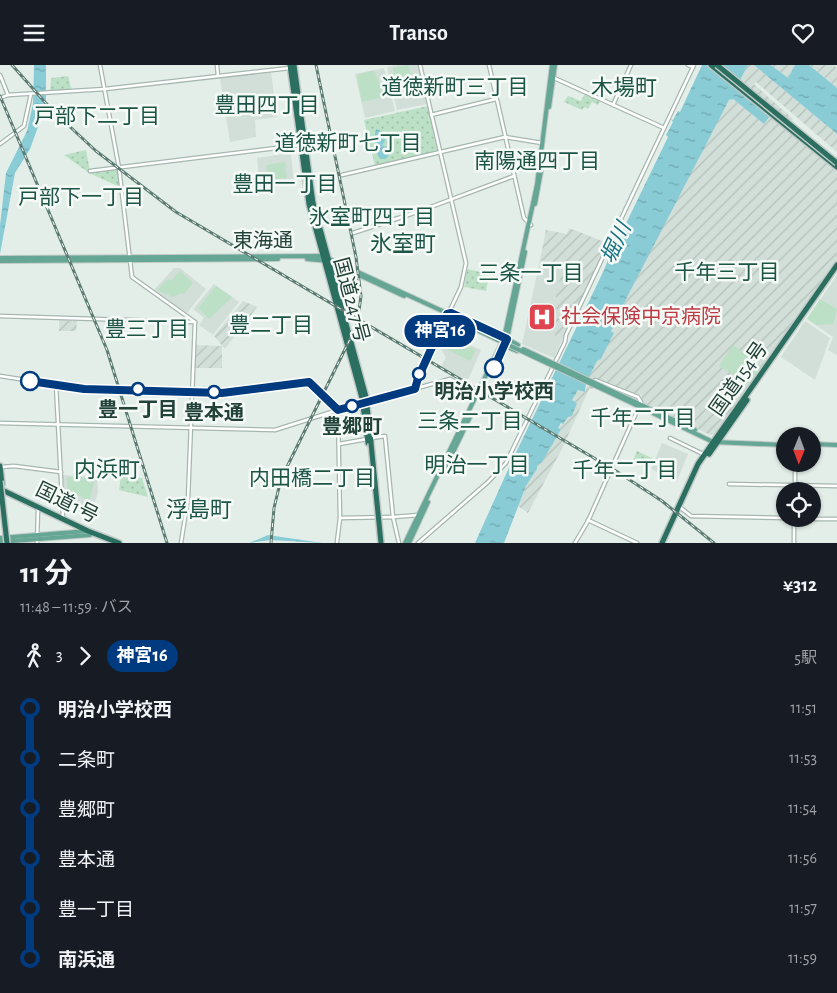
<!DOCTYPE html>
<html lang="ja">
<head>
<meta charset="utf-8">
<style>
	:root { --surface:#171b24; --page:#20242c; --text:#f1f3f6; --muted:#9ea1a6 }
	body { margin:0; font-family:"Alegreya Sans","Noto Sans JP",sans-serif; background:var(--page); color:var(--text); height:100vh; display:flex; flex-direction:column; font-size:19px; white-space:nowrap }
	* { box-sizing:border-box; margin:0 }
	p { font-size:16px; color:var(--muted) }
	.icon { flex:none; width:28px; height:28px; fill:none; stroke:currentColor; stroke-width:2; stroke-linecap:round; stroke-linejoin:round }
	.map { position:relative; height:478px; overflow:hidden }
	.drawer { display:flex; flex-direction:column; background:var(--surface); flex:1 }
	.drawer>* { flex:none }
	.badge { padding:0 10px; border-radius:16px; font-size:18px; line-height:32px }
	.needle { width:32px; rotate:181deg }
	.controls { position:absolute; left:776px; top:362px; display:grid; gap:10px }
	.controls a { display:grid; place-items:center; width:45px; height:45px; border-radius:50%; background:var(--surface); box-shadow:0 1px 4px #0004; font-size:25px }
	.map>.badge { position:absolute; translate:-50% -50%; box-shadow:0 0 0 2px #fff }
	.legs { display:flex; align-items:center; gap:8px; height:55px; padding:0 20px; font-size:16px }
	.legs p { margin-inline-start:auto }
	.head { display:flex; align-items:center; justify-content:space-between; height:85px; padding:0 20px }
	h1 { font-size:28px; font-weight:700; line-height:38px }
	ul { padding:0 20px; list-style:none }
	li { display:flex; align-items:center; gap:18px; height:50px; font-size:19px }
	li i { display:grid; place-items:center; width:8px; height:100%; margin:0 6px; background:currentColor }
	li i::after { content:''; width:12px; height:12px; margin:-6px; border:4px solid; border-radius:50%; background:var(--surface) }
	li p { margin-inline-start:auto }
	li:first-child i { background:linear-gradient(#0000 50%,currentColor 0) }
	li:last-child i { background:linear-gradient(currentColor 50%,#0000 0) }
	header { display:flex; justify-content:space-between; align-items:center; height:65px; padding:0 20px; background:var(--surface); font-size:22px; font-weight:700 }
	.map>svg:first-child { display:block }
</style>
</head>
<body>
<header><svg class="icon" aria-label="menu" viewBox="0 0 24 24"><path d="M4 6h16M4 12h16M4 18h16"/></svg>Transo<svg class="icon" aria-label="heart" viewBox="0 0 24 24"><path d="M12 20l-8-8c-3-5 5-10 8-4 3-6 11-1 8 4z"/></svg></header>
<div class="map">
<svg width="837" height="478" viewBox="0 0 837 478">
	<defs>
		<pattern id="industrial-furrows" width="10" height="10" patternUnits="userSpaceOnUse" patternTransform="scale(1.25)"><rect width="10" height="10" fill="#d2ded8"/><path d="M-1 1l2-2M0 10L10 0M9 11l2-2" fill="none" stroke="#b4c0ba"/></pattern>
		<pattern id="grass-dots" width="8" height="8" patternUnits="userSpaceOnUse" patternTransform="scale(1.25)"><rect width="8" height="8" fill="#bbe0c5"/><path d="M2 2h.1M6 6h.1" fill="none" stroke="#a0c1aa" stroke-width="1.8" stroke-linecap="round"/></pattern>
		<pattern id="water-ripples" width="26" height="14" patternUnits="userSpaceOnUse" patternTransform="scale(1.25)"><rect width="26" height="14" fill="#89ccd6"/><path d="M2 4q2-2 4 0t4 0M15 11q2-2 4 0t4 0" fill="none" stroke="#70a7af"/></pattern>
	</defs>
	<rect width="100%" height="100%" fill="#e4eee9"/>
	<!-- built -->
	<g fill="#d2ded8">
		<polygon points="398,0 418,0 427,39 397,45 387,2"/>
		<polygon points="384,3 395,46 365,53 355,9"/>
		<polygon points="271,7 277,52 255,55 256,72 230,77 220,13"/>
		<polygon points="291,88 294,118 260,122 257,93"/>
		<polygon points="540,195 564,200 557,227 555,271 564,271 554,293 522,279"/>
		<polygon points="174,203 180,203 206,224 187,248 154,225"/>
		<polygon points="837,210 837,290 828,285 833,272 807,254"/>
		<polygon points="214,219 239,237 213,270 199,260 204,253 193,244"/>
		<polygon points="805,256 830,273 815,315 781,292"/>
		<polygon points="442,267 481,285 467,317 441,302 446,292 436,277"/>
		<polygon points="662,378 688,389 677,416 651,404"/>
		<polygon points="63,410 97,412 98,428 90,450 65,439"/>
	</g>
	<!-- industrial -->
	<g fill="url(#industrial-furrows)">
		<polygon points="748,0 754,0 837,69 837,87 756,17 754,19 793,54 791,56 739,18"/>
		<polygon points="771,0 795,0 788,13"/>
		<polygon points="809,0 834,0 837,3 837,23"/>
		<polygon points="733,34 764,59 771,51 837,107 837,195 716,369 710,370 643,338 641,330 625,328 595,314 588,313 597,296 601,294 614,268 611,266 613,261 617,262 627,241 624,238 641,201 729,35"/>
		<polygon points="569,163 607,178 564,271 555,271 556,227 564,200 540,195 546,165 567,169"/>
		<polygon points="243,236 257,242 225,284 214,271"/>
		<polygon points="59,255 77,256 76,266 59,266"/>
		<polygon points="195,280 222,281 222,303 195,303"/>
		<polygon points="587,321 590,322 566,375 558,370 561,364 558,363 570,350 577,338 572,335 575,329 578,325 585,327"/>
		<polygon points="557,373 565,378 528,448 518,441 527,419 533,411 536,400 542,397 545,388"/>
	</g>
	<!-- grass -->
	<g fill="url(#grass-dots)">
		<polygon points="68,11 72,26 50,28 51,13"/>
		<polygon points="585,29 600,36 598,40 592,37 588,44 584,42 582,45 564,37 568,31 581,36"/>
		<polygon points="428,41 438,87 375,101 364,55"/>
		<polygon points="86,85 90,106 119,103 122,123 89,108 64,90"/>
		<polygon points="467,204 489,209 486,226 464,222"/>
		<polygon points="637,386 652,393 648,402 633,396"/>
		<polygon points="121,412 142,413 148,432 119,425"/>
	</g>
	<!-- pitch -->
	<g fill="#bbe0c5">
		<polygon points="408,0 415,19 396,23 393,3"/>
		<polygon points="372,6 375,7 384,32 362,37 357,12 359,9"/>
		<polygon points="285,97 287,113 268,115 266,100"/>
		<polygon points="180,206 193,218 184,229 181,228 173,232 157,225 168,214 171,216"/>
		<polygon points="216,221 232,232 209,254 198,243"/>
		<polygon points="820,234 837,244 833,259 816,260 807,254"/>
		<polygon points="447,272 476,285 470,296 442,282"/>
		<polygon points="733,280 761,301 750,319 719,301"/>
		<polygon points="67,412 95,414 89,436 67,424"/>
	</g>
	<!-- water -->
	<g fill="url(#water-ripples)">
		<polygon points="34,0 46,0 46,33 42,51 30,84 15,108 0,189 0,160 6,108 27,66 33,39"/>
		<path d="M702,0H748L738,19L771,50L764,59L733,34L729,35L624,238L627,240L616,262L613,261L611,266L614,268L601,294L597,296L586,318L585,327L578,325L572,335L577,338L572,351L568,352L563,359L561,358L558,363L561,364C555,376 548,386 542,397L537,400V404L526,421L504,478H475L511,398L604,205L611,187L608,185L616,179L668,72L666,70L673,57L671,54L673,55L678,46L680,47Z"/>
		<polygon points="754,0 771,0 788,13 795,0 809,0 837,23 837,69"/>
		<path d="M376,64L383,67L385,76L382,80L387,82L389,90L386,94H380C374,85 373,74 376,64Z"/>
		<polygon points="268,470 323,478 270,475 249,478"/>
	</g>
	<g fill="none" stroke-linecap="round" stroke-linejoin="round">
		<!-- minor casing -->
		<g stroke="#a6b7b0" stroke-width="5">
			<g id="minor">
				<polyline points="100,0 119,103 132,212 195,257"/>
				<polyline points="217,0 218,11"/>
				<polyline points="489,0 524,153 531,160"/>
				<polyline points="688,0 693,2"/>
				<polyline points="0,10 8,30"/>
				<polyline points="552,12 664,63"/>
				<polyline points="0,33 8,30 105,24 290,3"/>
				<polyline points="613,40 631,0"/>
				<polyline points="431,50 496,34"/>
				<polyline points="0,79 24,61 31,29"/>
				<polyline points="90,106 301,80"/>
				<polyline points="342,110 505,72 542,78"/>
				<polyline points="353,168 420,146 514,111"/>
				<polyline points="0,251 193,257"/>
				<polyline points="0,311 84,324 221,328 309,317 338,345 362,338"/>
				<polyline points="56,320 63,453"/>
				<polyline points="415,324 418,312 461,222 466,198 420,0"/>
				<polyline points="367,337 450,314 480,331"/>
				<polyline points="0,358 275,365 338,345 340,453 393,452 399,478"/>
				<polyline points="372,373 385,371 393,452 419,450"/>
				<polyline points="670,373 703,389"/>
				<polyline points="339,379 367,374"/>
				<polyline points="1,402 14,401 61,407"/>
				<polyline points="729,419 837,421"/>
				<polyline points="795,426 795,399"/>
				<polyline points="681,443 691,451 785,453"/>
				<polyline points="812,454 837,454"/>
				<polyline points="588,455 637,478"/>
				<polyline points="337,477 340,453"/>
				<polyline points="37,478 38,444"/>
				<polyline points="181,478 188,434 195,257"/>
				<polyline points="418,478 488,417 506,398 565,277 566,270 694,0"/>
				<polyline points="575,478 588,456 641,337 638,332 595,315 592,321"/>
				<polyline points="794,478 794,454"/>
			</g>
		</g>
		<!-- major casing -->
		<g stroke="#c1cac7" stroke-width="6">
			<g id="major">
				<polyline points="549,42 555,0"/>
				<polyline points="535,139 541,106"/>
				<polyline points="0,193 323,191 451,250"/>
				<polyline points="307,194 329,196 404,231"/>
				<polyline points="0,196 278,194"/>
				<polyline points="507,274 518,280"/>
				<polyline points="505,281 517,286"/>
				<polyline points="498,296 507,274 525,187"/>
				<polyline points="635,337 695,365"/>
				<polyline points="634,339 713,377 785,380"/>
				<polyline points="812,379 837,380"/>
				<polyline points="445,404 471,350"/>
				<polyline points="0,473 88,466"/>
				<polyline points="0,477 90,470"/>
				<polyline points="405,478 504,273 537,120 552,0"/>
				<polyline points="409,478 428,437"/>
			</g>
		</g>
		<!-- highway casing -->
		<g stroke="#c1cac7" stroke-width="8">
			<g id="highway">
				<polyline points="290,0 309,139 362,333 368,378"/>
				<polyline points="294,0 313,138 366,332 371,377"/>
				<polyline points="711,0 837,102"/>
				<polyline points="709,389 747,335"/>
				<polyline points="0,401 2,419"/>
				<polyline points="0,424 88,466 119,478"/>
				<polyline points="662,478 698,399 837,200"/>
			</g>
		</g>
		<!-- minor -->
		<use href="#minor" stroke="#fff" stroke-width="2.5"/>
		<!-- major -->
		<use href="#major" stroke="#65a694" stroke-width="4"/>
		<!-- highway -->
		<use href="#highway" stroke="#2b6f60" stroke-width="5"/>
		<!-- rail casing -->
		<g stroke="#5c7c73" stroke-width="3">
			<g id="rail">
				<polyline points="12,0 52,45 96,86 176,147 616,406 662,436 714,478"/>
				<polyline points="0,31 107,285 167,478"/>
				<polyline points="271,478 274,443 281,414 357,260 361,231 356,192 316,0"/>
			</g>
		</g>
		<!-- rail -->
		<use href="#rail" stroke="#f5faf7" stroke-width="1" stroke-dasharray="4" stroke-linecap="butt"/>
		<!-- major-bridge casing -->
		<g stroke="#c1cac7" stroke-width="6" stroke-linecap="butt">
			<g id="major-bridge">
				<polyline points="449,252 634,339"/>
				<polyline points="523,284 635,337"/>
			</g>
		</g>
		<!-- highway-bridge casing -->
		<g stroke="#c1cac7" stroke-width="8" stroke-linecap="butt">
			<g id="highway-bridge">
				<polyline points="717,0 837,98"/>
				<polyline points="371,378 381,478"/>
				<polyline points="0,416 7,478"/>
			</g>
		</g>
		<!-- major-bridge -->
		<use href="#major-bridge" stroke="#65a694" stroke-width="4"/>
		<!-- highway-bridge -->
		<use href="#highway-bridge" stroke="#2b6f60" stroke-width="5"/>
	</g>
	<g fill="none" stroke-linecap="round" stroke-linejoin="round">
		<!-- line-1 casing -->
		<g stroke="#fff" stroke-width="11">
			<polyline id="line-1" points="30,316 84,324 222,328 309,317 338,345 415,324 418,313 447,249 451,248 507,274 494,303"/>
		</g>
		<!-- line-1 -->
		<use href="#line-1" stroke="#003b80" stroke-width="8"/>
	</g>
	<!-- icons -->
	<defs>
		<g id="hospital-square" transform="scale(1.4375)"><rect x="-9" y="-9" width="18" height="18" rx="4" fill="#e0444e" stroke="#f5faf7"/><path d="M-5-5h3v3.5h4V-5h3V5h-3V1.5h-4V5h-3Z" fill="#fff"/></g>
	</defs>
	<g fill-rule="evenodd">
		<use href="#hospital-square" x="542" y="252"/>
	</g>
	<!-- markers -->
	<g fill="#fff" stroke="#003b80" stroke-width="2.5">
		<circle cx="494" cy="303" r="9"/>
		<circle cx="419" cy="309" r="6"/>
		<circle cx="30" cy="316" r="9"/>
		<circle cx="138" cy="324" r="6"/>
		<circle cx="214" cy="327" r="6"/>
		<circle cx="352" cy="341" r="6"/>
	</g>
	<g text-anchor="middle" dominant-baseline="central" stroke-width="5" stroke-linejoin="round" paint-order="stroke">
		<!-- street labels -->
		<g font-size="20" fill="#224138" stroke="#f5faf7">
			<text x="263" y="176">東海通</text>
			<text transform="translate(351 235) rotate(75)">国道247号</text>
			<text transform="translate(739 314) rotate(-55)">国道154号</text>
			<text transform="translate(67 438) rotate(26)">国道1号</text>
		</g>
		<!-- health labels -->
		<g font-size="20" fill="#be3a42" stroke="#f5faf7" text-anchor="start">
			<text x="561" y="252">社会保険中京病院</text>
		</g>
		<!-- stop labels -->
		<g font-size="20" font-weight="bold" fill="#224138" stroke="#f5faf7">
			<text x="494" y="327">明治小学校西</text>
			<text x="138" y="345">豊一丁目</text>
			<text x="214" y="348">豊本通</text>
			<text x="352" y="362">豊郷町</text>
		</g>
		<!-- neighbourhood labels -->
		<g font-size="21" fill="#1c5546" stroke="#f5faf7">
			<text x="455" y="22">道徳新町三丁目</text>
			<text x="267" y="40">豊田四丁目</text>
			<text x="97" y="51">戸部下二丁目</text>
			<text x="348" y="78">道徳新町七丁目</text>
			<text x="537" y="96">南陽通四丁目</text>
			<text x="285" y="119">豊田一丁目</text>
			<text x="81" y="132">戸部下一丁目</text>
			<text x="372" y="152">氷室町四丁目</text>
			<text x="727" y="207">千年三丁目</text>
			<text x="531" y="208">三条一丁目</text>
			<text x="271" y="260">豊二丁目</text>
			<text x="147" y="264">豊三丁目</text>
			<text x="643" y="353">千年二丁目</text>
			<text x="470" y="356">三条二丁目</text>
			<text x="477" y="400">明治一丁目</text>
			<text x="625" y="405">千年二丁目</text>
			<text x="312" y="413">内田橋二丁目</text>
		</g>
		<!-- water labels -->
		<g font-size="21" font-style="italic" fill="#177281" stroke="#f5faf7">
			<text transform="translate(616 178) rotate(-65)">堀川</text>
		</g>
		<!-- quarter labels -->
		<g font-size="22" fill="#1c5546" stroke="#f5faf7">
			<text x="624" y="23">木場町</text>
			<text x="403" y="179">氷室町</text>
			<text x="107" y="405">内浜町</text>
			<text x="199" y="445">浮島町</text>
		</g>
	</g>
</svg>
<div class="controls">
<a><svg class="needle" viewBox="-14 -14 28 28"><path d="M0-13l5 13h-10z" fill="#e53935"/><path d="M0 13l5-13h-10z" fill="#9ea1a6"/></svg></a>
<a><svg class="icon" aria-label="locate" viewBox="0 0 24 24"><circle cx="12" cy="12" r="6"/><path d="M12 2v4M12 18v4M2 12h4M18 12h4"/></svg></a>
</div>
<b class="badge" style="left:440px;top:266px;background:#003b80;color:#fff">神宮16</b>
</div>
<section class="drawer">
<div class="head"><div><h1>11 分</h1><p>11:48 – 11:59 · バス</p></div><b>¥312</b></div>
<div class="legs"><svg class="icon" aria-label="walk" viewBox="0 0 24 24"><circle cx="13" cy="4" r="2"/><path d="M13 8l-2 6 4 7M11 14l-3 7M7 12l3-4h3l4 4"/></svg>3<svg class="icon" aria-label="forward" viewBox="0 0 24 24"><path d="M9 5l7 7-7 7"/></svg><b class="badge" style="background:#003b80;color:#fff">神宮16</b><p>5駅</p></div>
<ul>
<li><i style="color:#003b80"></i><b>明治小学校西</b><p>11:51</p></li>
<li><i style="color:#003b80"></i><span>二条町</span><p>11:53</p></li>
<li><i style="color:#003b80"></i><span>豊郷町</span><p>11:54</p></li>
<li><i style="color:#003b80"></i><span>豊本通</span><p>11:56</p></li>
<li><i style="color:#003b80"></i><span>豊一丁目</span><p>11:57</p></li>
<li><i style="color:#003b80"></i><b>南浜通</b><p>11:59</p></li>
</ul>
</section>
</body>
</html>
